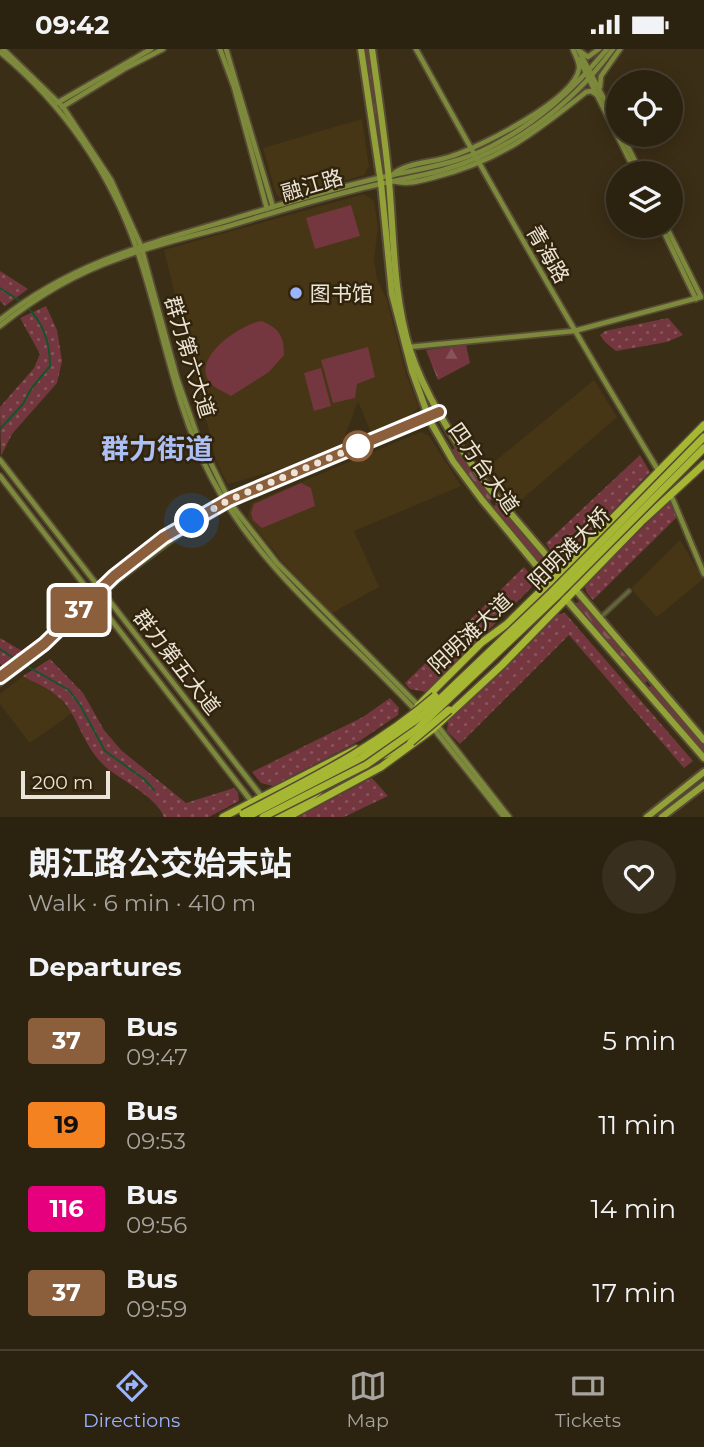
<!DOCTYPE html>
<html lang="en">
<head>
<meta charset="utf-8">
<style>
	:root { --surface:#2c2210; --page:#382f1e; --text:#f1f3f6; --muted:#a6a49f; --line:#483f30; --accent:#9cb4fd }
	body { margin:0; font-family:Montserrat,"Noto Sans SC",sans-serif; background:var(--page); color:var(--text); height:100vh; display:flex; flex-direction:column; font-size:26px; white-space:nowrap }
	* { box-sizing:border-box; margin:0 }
	p { font-size:23px; color:var(--muted) }
	.icon { flex:none; width:38px; height:38px; fill:none; stroke:currentColor; stroke-width:2; stroke-linecap:round; stroke-linejoin:round }
	.map { position:relative; height:768px; overflow:hidden }
	.side { display:flex; flex-direction:column; background:var(--surface); flex:1 }
	.side>* { flex:none }
	.badge { padding:0 14px; border-radius:5px; font-size:24px; line-height:46px }
	.fabs { position:absolute; left:606px; top:21px; display:grid; gap:14px }
	.fabs a { display:grid; place-items:center; width:77px; height:77px; border-radius:50%; background:var(--surface); box-shadow:0 4px 18px #0003,0 0 0 2px var(--line); font-size:35px }
	.scale { position:absolute; left:21px; bottom:18px; width:89px; box-sizing:border-box; padding-left:7px; border:4px solid #ece4d6; border-top:0; font-size:19px; line-height:24px; white-space:nowrap; color:#ece4d6; -webkit-text-stroke:5px #31240c; paint-order:stroke }
	.you { position:absolute; width:35px; height:35px; margin:-18px; border:5px solid #fff; border-radius:50%; background:#1a73e8; box-shadow:0 0 0 10px #1a73e833 }
	.map>.badge { position:absolute; translate:-50% -50%; box-shadow:0 0 0 4px #fff }
	h2 { padding:0 28px; font-size:26px; line-height:63px }
	.round { display:grid; place-items:center; flex:none; width:74px; height:74px; border-radius:37px; background:var(--page) }
	.headline { display:flex; align-items:center; justify-content:space-between; height:119px; padding:0 28px }
	h1 { font-size:33px; font-weight:700; line-height:52px }
	ul { padding:0; list-style:none }
	li { display:flex; align-items:center; gap:21px; height:84px; padding:0 28px }
	li div { flex:1 }
	li b { display:block; font-size:26px }
	li em { font-style:normal }
	li .badge { min-width:77px; font-weight:700; text-align:center }
	.status { display:flex; justify-content:space-between; align-items:center; height:49px; padding:0 35px; background:var(--surface); direction:ltr }
	.status svg { height:19px; fill:currentColor }
	.menu { display:flex; justify-content:space-around; align-items:center; height:98px; border-top:2px solid var(--line); background:var(--surface); font-size:19px; color:var(--muted) }
	.menu a { display:grid; justify-items:center; gap:4px }
	.menu .active { color:var(--accent) }
	.map>svg:first-child { display:block }
</style>
</head>
<body>
<div class="status"><b>09:42</b><svg viewBox="0 0 49 12"><path d="M0 12V9h3v3zM5 12V6h3v6zM10 12V3h3v9zM15 12V0h3v12zM26 1h20v11H26zM47 4h2v5h-2z"/></svg></div>
<div class="map">
<svg width="704" height="768" viewBox="0 0 704 768">
	<defs>
		<pattern id="forest-firs" width="22" height="20" patternUnits="userSpaceOnUse" patternTransform="scale(1.75)"><rect width="22" height="20" fill="#74373f"/><path d="M5 1l3.5 6h-7zM16 11l3.5 6h-7z" fill="#88545a"/></pattern>
		<pattern id="park-dots" width="8" height="8" patternUnits="userSpaceOnUse" patternTransform="scale(1.75)"><rect width="8" height="8" fill="#74373f"/><path d="M2 2h.1M6 6h.1" fill="none" stroke="#88545a" stroke-width="1.8" stroke-linecap="round"/></pattern>
	</defs>
	<rect width="100%" height="100%" fill="#3b2e16"/>
	<!-- built -->
	<g fill="#463616">
		<polygon points="362,70 369,117 364,126 282,150 276,145 263,99"/>
		<polygon points="364,145 374,152 378,179 374,210 377,230 387,251 406,325 419,358 412,366 371,384 358,352 341,397 301,414 228,435 217,415 164,201"/>
		<polygon points="594,331 617,368 512,459 482,423"/>
		<polygon points="421,383 429,387 461,437 354,482 379,538 332,564 282,512 248,469 251,454"/>
		<polygon points="680,491 703,530 657,568 631,540"/>
		<polygon points="23,627 57,646 72,664 30,694 0,655 0,645"/>
	</g>
	<!-- green -->
	<g fill="#74373f">
		<polygon points="351,156 360,187 315,200 306,169"/>
		<path d="M261,272C280,279 284,288 284,306L269,323L231,347C223,342 213,339 208,331C194,306 241,276 261,272Z"/>
		<polygon points="368,298 375,328 357,335 355,349 333,354 321,311"/>
		<polygon points="321,319 331,357 314,362 304,324"/>
		<polygon points="301,434 311,439 315,457 262,479 253,471 251,464 254,455"/>
	</g>
	<!-- forest -->
	<g fill="url(#forest-firs)">
		<polygon points="364,0 370,0 382,93 379,93 372,63"/>
		<polygon points="466,296 470,314 438,331 426,301"/>
		<polygon points="456,398 492,450 489,454 460,416 452,401"/>
		<polygon points="496,455 549,516 545,519 493,459"/>
		<polygon points="580,552 648,631 644,635 575,555"/>
		<polygon points="652,636 704,695 704,704 648,639"/>
	</g>
	<!-- park -->
	<g fill="url(#park-dots)">
		<polygon points="0,222 28,240 5,257 0,252"/>
		<polygon points="46,257 57,281 62,312 57,334 12,385 1,407 0,358 34,319 40,305 20,269"/>
		<polygon points="668,269 683,286 667,293 616,302 605,293 600,286 605,282"/>
		<polygon points="640,406 650,423 599,476 561,510 553,506 546,494"/>
		<polygon points="671,451 677,468 593,551 587,544 584,536"/>
		<polygon points="524,518 534,530 531,539 426,643 410,640 405,634"/>
		<polygon points="565,564 693,712 684,719 569,586 460,695 447,682 448,672 555,566"/>
		<polygon points="0,589 24,603 4,617 0,615"/>
		<path d="M50,610L83,644L104,681L121,701L186,754L234,739L238,743L239,752L209,768H164C158,750 125,733 108,720C81,698 79,663 56,646C46,638 33,633 23,627Z"/>
		<polygon points="390,649 399,659 398,666 361,691 273,737 261,734 252,723 363,668"/>
		<polygon points="372,729 388,747 344,768 298,768"/>
	</g>
	<g fill="none" stroke-linecap="round" stroke-linejoin="round">
		<!-- stream -->
		<g stroke="#13542b" stroke-width="2">
			<polyline points="0,239 20,252"/>
			<path d="M0,380L23,355L31,340L50,317C50,295 44,274 27,258"/>
			<polyline points="0,600 20,613"/>
			<polyline points="25,616 69,641 80,656 105,702 144,730 154,741"/>
		</g>
		<!-- street casing -->
		<g stroke="#574b35" stroke-width="6">
			<polyline id="street" points="600,569 629,542"/>
		</g>
		<!-- secondary casing -->
		<g stroke="#574b35" stroke-width="8">
			<g id="secondary">
				<polyline points="3,0 63,58 111,131 141,197 177,329 197,386 231,455 277,514 419,657"/>
				<polyline points="220,0 234,38 267,160"/>
				<polyline points="226,0 273,158"/>
				<path d="M416,0C494,142 574,283 658,421"/>
				<polyline points="578,0 618,77"/>
				<path d="M0,3C63,55 111,124 137,201C163,277 174,357 211,428C260,522 347,587 417,663"/>
				<polyline points="581,3 588,8 599,0"/>
				<polyline points="579,10 636,124"/>
				<polyline points="600,38 601,27 620,0"/>
				<polyline points="57,54 151,0"/>
				<polyline points="62,58 124,20 163,0"/>
				<polyline points="622,86 641,124"/>
				<path d="M391,127C405,113 434,114 452,107C480,98 574,51 579,20C580,13 575,6 573,0"/>
				<path d="M393,132C408,136 420,132 435,128C499,112 536,83 586,43L591,42L599,47"/>
				<polyline points="661,177 696,250"/>
				<path d="M0,271C68,216 143,196 226,172C276,157 327,141 379,129C417,120 455,116 490,98C538,73 573,41 607,0"/>
				<path d="M0,277C36,248 76,224 120,209C153,196 188,188 222,179C266,166 310,152 355,141C384,133 414,129 443,121C512,101 570,58 613,0"/>
				<polyline points="409,298 574,282 701,248 666,177"/>
				<polyline points="0,411 262,748"/>
				<polyline points="0,427 252,753"/>
				<polyline points="671,446 704,525"/>
				<polyline points="0,628 44,595 128,516 176,481 229,451 439,363"/>
				<polyline points="0,634 47,598 116,532 178,486 231,455 440,367"/>
				<polyline points="437,676 509,768"/>
				<polyline points="433,679 504,768"/>
			</g>
		</g>
		<!-- primary casing -->
		<g stroke="#574b35" stroke-width="10">
			<g id="primary">
				<polyline points="361,0 381,134 392,245 412,322 430,372 453,412 482,451 551,534"/>
				<path d="M372,0C378,44 385,88 389,132C394,189 393,246 410,301C426,350 458,398 489,439L704,691"/>
				<polyline points="563,547 704,709"/>
				<polyline points="647,768 704,723"/>
				<polyline points="662,768 704,736"/>
			</g>
		</g>
		<!-- highway casing -->
		<g stroke="#574b35" stroke-width="10">
			<g id="highway">
				<polyline points="418,657 481,594 507,575 560,523 704,376"/>
				<polyline points="384,706 411,693"/>
				<polyline points="223,768 356,700"/>
				<polyline points="278,768 301,756 319,742"/>
				<polyline points="288,768 381,718 433,680 502,616 641,473 704,415"/>
			</g>
		</g>
		<!-- street -->
		<use href="#street" stroke="#626a3b" stroke-width="2.5"/>
		<!-- secondary -->
		<use href="#secondary" stroke="#7d893b" stroke-width="4.5"/>
		<!-- primary -->
		<use href="#primary" stroke="#92a238" stroke-width="6"/>
		<!-- highway -->
		<use href="#highway" stroke="#a6b733" stroke-width="7"/>
		<!-- highway-bridge casing -->
		<g stroke="#574b35" stroke-width="10" stroke-linecap="butt">
			<g id="highway-bridge">
				<polyline points="411,693 449,661"/>
				<path d="M243,765C310,730 378,697 435,647"/>
				<polyline points="247,768 361,709 423,666 551,544 704,388"/>
				<polyline points="263,768 366,716 417,680 556,548 704,399"/>
			</g>
		</g>
		<!-- highway-bridge -->
		<use href="#highway-bridge" stroke="#a6b733" stroke-width="7"/>
	</g>
	<g fill="none" stroke-linecap="round" stroke-linejoin="round">
		<!-- line casing -->
		<g stroke="#fff" stroke-width="16">
			<polyline id="line" points="0,628 44,595 114,527 164,488 229,451 439,363"/>
		</g>
		<!-- line -->
		<use href="#line" stroke="#8b5e3c" stroke-width="10"/>
		<!-- walk -->
		<polyline stroke="#ece4d6" stroke-width="7" stroke-dasharray="0 12.6" points="192,472 229,451 358,397"/>
	</g>
	<!-- markers -->
	<circle fill="#9cb4fd" stroke="#31240c" stroke-width="2.5" cx="296" cy="244" r="7"/>
	<circle fill="#fff" stroke="#8b5e3c" stroke-width="3.5" cx="358" cy="397" r="14"/>
	<g text-anchor="middle" dominant-baseline="central" stroke-width="5" stroke-linejoin="round" paint-order="stroke">
		<!-- street labels -->
		<g font-size="21" fill="#ece4d6" stroke="#31240c">
			<text transform="translate(312 136) rotate(-16)">融江路</text>
			<text transform="translate(548 205) rotate(60)">青海路</text>
			<text transform="translate(190 308) rotate(73)">群力第六大道</text>
			<text transform="translate(484 419) rotate(55)">四方台大道</text>
			<text transform="translate(569 499) rotate(-45)">阳明滩大桥</text>
			<text transform="translate(470 584) rotate(-43)">阳明滩大道</text>
			<text transform="translate(177 613) rotate(52)">群力第五大道</text>
		</g>
		<!-- poi labels -->
		<g font-size="21" fill="#ece4d6" stroke="#31240c" text-anchor="start">
			<text x="310" y="244">图书馆</text>
		</g>
		<!-- district labels -->
		<g font-size="28" font-weight="bold" fill="#acc0f6" stroke="#31240c">
			<text x="157" y="400">群力街道</text>
		</g>
	</g>
</svg>
<div class="fabs">
<a><svg class="icon" aria-label="locate" viewBox="0 0 24 24"><circle cx="12" cy="12" r="6"/><path d="M12 2v4M12 18v4M2 12h4M18 12h4"/></svg></a>
<a><svg class="icon" aria-label="layers" viewBox="0 0 24 24"><path d="M12 4l9 5-9 5-9-5zM3 14l9 5 9-5"/></svg></a>
</div>
<div class="scale">200 m</div>
<div class="you" style="left:192px;top:472px"></div>
<b class="badge" style="left:79px;top:561px;background:#8b5e3c;color:#fff">37</b>
</div>
<section class="side">
<div class="headline"><div><h1>朗江路公交始末站</h1><p>Walk · 6 min · 410 m</p></div><a class="round"><svg class="icon" aria-label="heart" viewBox="0 0 24 24"><path d="M12 20l-8-8c-3-5 5-10 8-4 3-6 11-1 8 4z"/></svg></a></div>
<h2>Departures</h2>
<ul>
<li><span class="badge" style="background:#8b5e3c;color:#fff">37</span><div><b>Bus</b><p>09:47</p></div><em>5 min</em></li>
<li><span class="badge" style="background:#f58220;color:#111">19</span><div><b>Bus</b><p>09:53</p></div><em>11 min</em></li>
<li><span class="badge" style="background:#e6007e;color:#fff">116</span><div><b>Bus</b><p>09:56</p></div><em>14 min</em></li>
<li><span class="badge" style="background:#8b5e3c;color:#fff">37</span><div><b>Bus</b><p>09:59</p></div><em>17 min</em></li>
</ul>
</section>
<nav class="menu">
<a class="active"><svg class="icon" aria-label="directions" viewBox="0 0 24 24"><path d="M12 3l9 9-9 9-9-9zM9 14v-3h6M13 9l2 2-2 2"/></svg>Directions</a>
<a><svg class="icon" aria-label="map" viewBox="0 0 24 24"><path d="M3 6l6-2 6 2 6-2v14l-6 2-6-2-6 2zM9 4v14M15 6v14"/></svg>Map</a>
<a><svg class="icon" aria-label="tickets" viewBox="0 0 24 24"><path d="M3 7h18v10H3zM15 7v10"/></svg>Tickets</a>
</nav>
</body>
</html>
